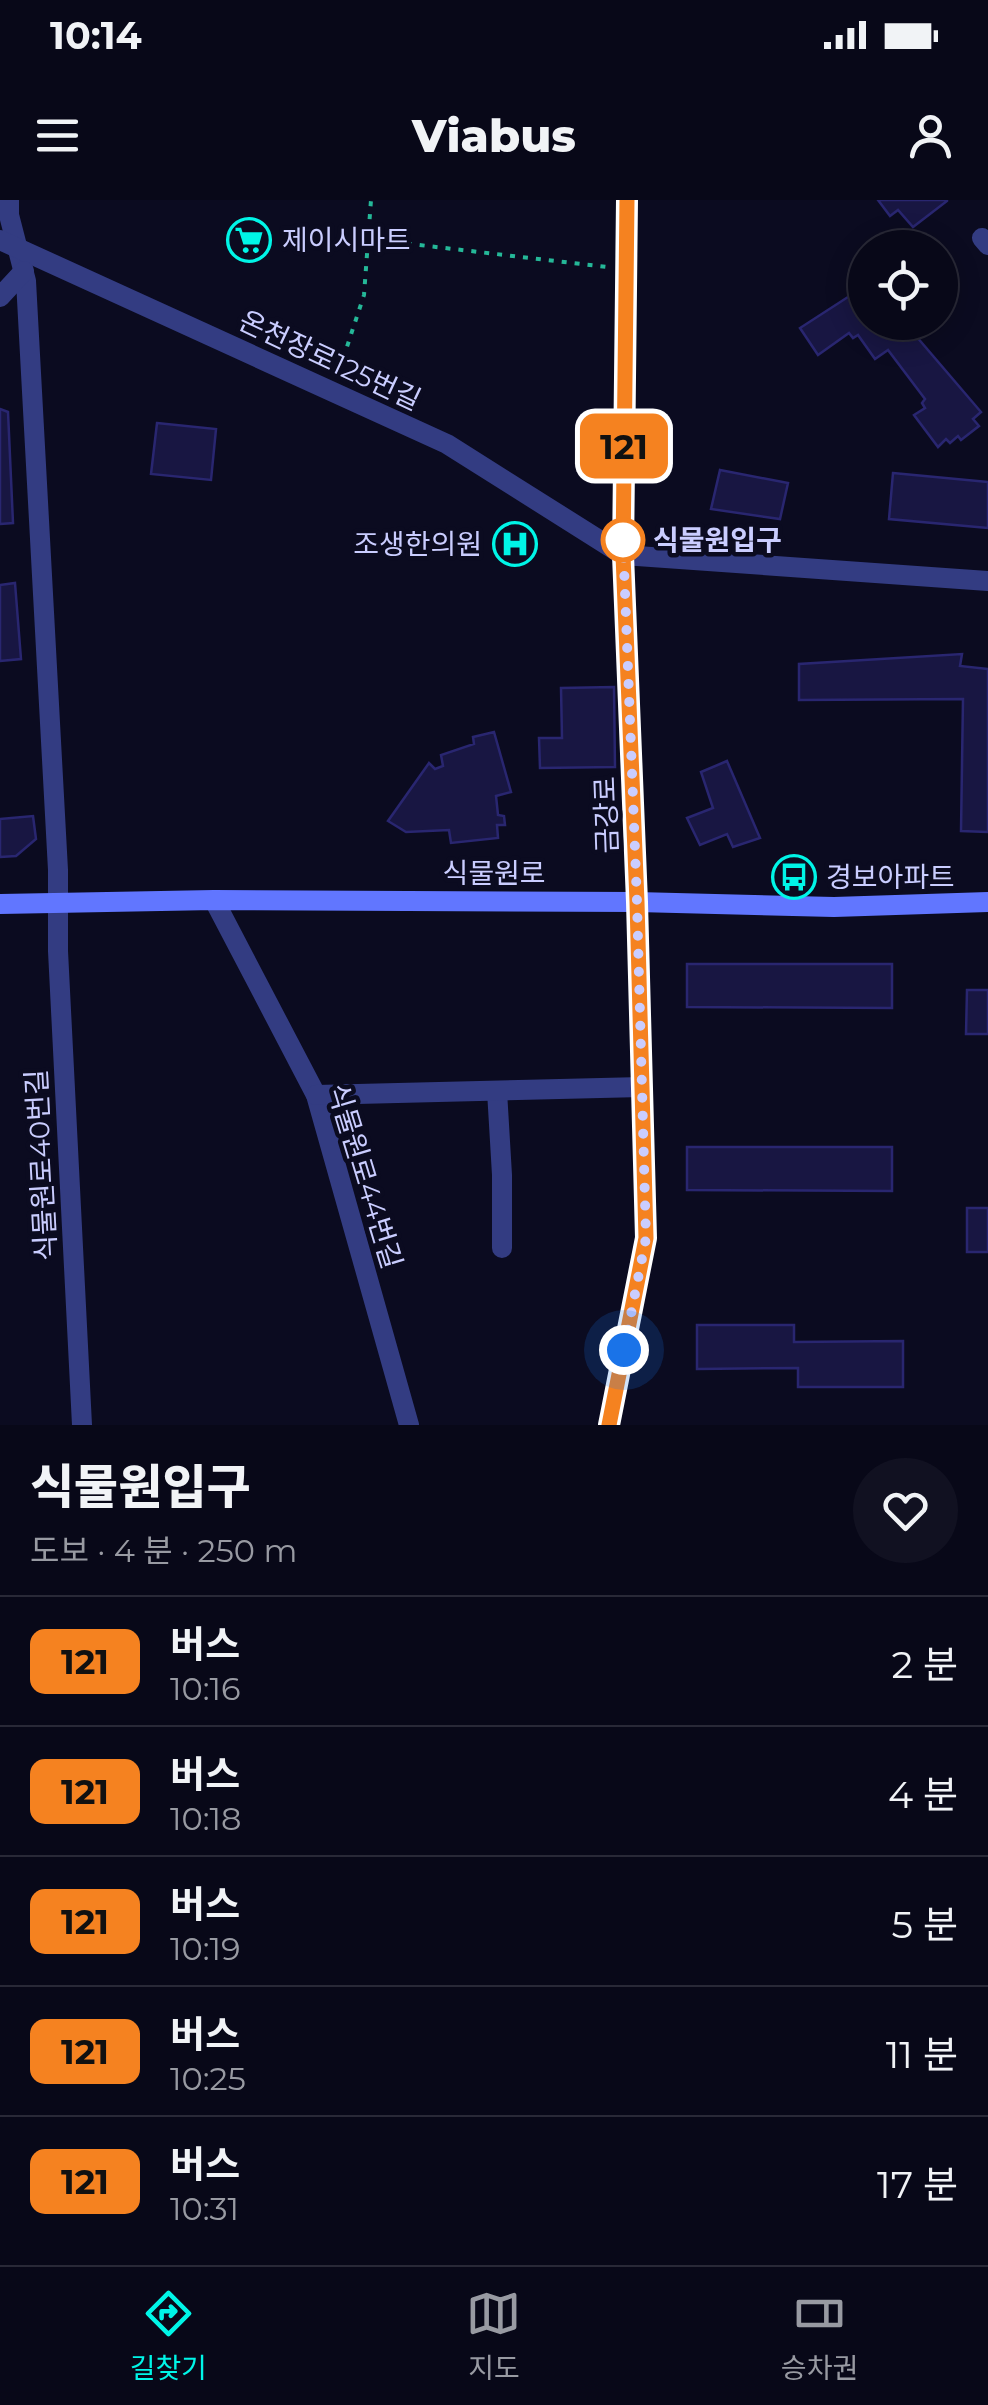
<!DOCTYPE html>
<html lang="ko">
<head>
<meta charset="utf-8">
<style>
	:root { --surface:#080818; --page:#111121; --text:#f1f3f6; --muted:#989aa2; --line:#292937; --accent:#00f5e7 }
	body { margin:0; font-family:Montserrat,"Noto Sans KR",sans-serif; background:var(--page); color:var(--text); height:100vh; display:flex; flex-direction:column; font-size:38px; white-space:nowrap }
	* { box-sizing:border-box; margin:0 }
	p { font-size:32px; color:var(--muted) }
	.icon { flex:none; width:55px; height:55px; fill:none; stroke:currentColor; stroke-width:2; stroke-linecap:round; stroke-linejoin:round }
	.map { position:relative; height:1225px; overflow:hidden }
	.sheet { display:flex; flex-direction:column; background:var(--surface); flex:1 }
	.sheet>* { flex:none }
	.badge { padding:0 20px; border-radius:15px; font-size:35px; line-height:65px }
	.buttons { position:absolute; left:848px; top:30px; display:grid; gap:20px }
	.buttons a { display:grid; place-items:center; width:110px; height:110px; border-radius:50%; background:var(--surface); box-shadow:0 5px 25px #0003,0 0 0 2px var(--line); font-size:50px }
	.you { position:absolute; width:50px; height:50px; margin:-25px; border:8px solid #fff; border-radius:50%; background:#1a73e8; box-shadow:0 0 0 15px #1a73e833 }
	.map>.badge { position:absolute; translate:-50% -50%; box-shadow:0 0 0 5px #fff }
	.round { display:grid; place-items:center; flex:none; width:105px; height:105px; border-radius:52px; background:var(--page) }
	.overview { display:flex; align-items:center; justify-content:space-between; height:170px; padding:0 30px }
	h1 { font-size:48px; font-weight:800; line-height:75px }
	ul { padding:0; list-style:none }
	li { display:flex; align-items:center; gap:30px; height:130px; padding:0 30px; border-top:2px solid var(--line) }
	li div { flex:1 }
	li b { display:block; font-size:38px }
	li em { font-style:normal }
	li .badge { min-width:110px; font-weight:700; text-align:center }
	.status { display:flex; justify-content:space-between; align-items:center; height:70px; padding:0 50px; background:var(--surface); direction:ltr }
	.status svg { height:28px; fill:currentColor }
	header { display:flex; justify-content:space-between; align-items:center; height:130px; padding:0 30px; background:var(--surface); font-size:45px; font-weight:800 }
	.tabs { display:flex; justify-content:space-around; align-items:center; height:140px; border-top:2px solid var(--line); background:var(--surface); font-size:28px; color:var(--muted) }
	.tabs a { display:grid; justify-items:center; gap:5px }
	.tabs .current { color:var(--accent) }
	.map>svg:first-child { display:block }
</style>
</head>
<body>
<div class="status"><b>10:14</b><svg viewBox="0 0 49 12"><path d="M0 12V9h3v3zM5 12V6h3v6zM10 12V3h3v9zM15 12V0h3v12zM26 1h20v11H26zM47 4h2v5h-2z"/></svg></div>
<header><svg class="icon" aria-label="menu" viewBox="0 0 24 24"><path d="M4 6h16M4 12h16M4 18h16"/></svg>Viabus<svg class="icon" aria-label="person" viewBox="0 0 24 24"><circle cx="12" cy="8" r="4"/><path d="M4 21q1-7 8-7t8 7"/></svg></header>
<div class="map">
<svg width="988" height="1225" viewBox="0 0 988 1225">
	<rect width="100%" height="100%" fill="#0b0b20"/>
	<!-- building -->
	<g fill="#181642" stroke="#292670" stroke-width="2.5">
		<polygon points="878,0 947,0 947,1 913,27 898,10 890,16"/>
		<polygon points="865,86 865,122 904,122 981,212 973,219 979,226 961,240 958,236 950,243 946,239 938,247 914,215 925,208 922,203 925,199 888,150 875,159 858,135 853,138 849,133 818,155 800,128"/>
		<polygon points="0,209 8,212 13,323 0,324"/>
		<polygon points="157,223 216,229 211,280 151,274"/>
		<polygon points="720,270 788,283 780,319 711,309"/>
		<polygon points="893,273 988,282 988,328 889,319"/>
		<polygon points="15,383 21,459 0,461 0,385"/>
		<polygon points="962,454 960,466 988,469 988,632 961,631 963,499 799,500 799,464"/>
		<polygon points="614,487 615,567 540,568 539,538 562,538 561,488"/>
		<polygon points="494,532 511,592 496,596 498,615 504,616 505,625 497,625 498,638 451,643 449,630 406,632 388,621 429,563 435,569 443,566 441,555 474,544 473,537"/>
		<polygon points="727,561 760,638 733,647 727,634 700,645 687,618 713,608 701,572"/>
		<polygon points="33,616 36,639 16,656 0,657 0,619"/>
		<polygon points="687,764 892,764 892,808 687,807"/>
		<polygon points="967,790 988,790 988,834 966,834"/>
		<polygon points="687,947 892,947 892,991 687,990"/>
		<rect x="967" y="1008" width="21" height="44"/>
		<polygon points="697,1125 794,1125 794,1142 903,1141 903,1187 798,1187 798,1168 697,1169"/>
	</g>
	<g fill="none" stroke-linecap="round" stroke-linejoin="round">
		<!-- path -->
		<g stroke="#25b898" stroke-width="4" stroke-dasharray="5 8" stroke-linecap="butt">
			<polyline points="368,39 607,67"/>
			<polyline points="339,171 364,95 371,0"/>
		</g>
		<!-- street -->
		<g stroke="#333c82" stroke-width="20">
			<polyline points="9,0 9,15 26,81 58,670 58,751 82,1225"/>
			<polyline points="982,38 988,45"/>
			<polyline points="0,40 447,244 623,355 988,381"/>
			<polyline points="0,97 24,71"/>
			<polyline points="214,700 316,895 409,1225"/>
			<polyline points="497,891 502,975 502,1048"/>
			<polyline points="316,895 642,887"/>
		</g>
		<!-- secondary -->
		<g stroke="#6176ff" stroke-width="20">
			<polyline points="0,704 214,700 637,702 834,707 988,702"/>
			<polyline points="609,1225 646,1038 637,702 623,355 627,0"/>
		</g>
	</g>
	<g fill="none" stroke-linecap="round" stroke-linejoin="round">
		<!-- line casing -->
		<g stroke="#fff" stroke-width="22">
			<polyline id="line" points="609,1225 646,1038 637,702 623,355 627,0"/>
		</g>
		<!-- line -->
		<use href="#line" stroke="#f58220" stroke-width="15"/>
		<!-- walk -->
		<polyline stroke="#cacdff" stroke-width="10" stroke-dasharray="0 18" points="623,340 637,702 646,1038 624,1150"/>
	</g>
	<!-- icons -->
	<defs>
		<g id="supermarket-ring" transform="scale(2.25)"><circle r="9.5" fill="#0b0b20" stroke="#00f5e7" stroke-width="1.5"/><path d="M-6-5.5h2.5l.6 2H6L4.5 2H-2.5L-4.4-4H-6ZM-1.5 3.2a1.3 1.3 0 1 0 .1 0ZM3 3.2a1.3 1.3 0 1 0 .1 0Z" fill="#00f5e7"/></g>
		<g id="hospital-ring" transform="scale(2.25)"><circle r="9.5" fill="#0b0b20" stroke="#00f5e7" stroke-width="1.5"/><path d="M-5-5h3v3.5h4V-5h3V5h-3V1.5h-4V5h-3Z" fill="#00f5e7"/></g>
		<g id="bus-ring" transform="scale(2.25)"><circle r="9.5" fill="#0b0b20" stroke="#00f5e7" stroke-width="1.5"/><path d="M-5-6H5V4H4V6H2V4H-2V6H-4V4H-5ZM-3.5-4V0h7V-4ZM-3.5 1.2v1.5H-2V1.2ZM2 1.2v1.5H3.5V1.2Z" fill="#00f5e7"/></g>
	</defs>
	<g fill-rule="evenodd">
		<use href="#supermarket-ring" x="249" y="40"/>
		<use href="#hospital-ring" x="515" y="344"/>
		<use href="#bus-ring" x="794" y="677"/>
	</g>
	<!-- markers -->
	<circle fill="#fff" stroke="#f58220" stroke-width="5" cx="623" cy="340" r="20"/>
	<g text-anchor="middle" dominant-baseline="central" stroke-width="9" stroke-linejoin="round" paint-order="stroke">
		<!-- poi labels -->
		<g font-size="28" fill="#cacdff" stroke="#0b0b20" text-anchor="start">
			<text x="282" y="40">제이시마트</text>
			<text x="482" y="344" text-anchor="end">조생한의원</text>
			<text x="826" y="677">경보아파트</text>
		</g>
		<!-- street labels -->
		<g font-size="28" fill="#cacdff" stroke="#0b0b20">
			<text transform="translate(330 160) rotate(25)">온천장로125번길</text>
			<text transform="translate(606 615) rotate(-92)">금강로</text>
			<text x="494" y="673">식물원로</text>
			<text transform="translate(41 965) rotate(-93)">식물원로40번길</text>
			<text transform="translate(365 976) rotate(73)">식물원로44번길</text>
		</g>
		<!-- stop labels -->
		<g font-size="28" font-weight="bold" fill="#cacdff" stroke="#0b0b20" text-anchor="start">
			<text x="653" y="340">식물원입구</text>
		</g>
	</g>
</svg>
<div class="buttons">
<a><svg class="icon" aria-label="locate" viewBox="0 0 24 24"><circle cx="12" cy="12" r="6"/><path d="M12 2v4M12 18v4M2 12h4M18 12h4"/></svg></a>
</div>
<div class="you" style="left:624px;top:1150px"></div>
<b class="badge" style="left:624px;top:246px;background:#f58220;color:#111">121</b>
</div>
<section class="sheet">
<div class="overview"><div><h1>식물원입구</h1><p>도보 · 4 분 · 250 m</p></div><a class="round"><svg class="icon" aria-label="heart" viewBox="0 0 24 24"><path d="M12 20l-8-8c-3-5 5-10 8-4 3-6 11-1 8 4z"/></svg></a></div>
<ul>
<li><span class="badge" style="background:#f58220;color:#111">121</span><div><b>버스</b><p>10:16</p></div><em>2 분</em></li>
<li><span class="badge" style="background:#f58220;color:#111">121</span><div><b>버스</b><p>10:18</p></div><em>4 분</em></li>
<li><span class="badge" style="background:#f58220;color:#111">121</span><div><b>버스</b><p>10:19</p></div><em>5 분</em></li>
<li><span class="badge" style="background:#f58220;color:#111">121</span><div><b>버스</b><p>10:25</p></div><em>11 분</em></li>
<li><span class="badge" style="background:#f58220;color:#111">121</span><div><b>버스</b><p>10:31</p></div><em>17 분</em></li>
</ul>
</section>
<nav class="tabs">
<a class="current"><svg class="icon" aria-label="directions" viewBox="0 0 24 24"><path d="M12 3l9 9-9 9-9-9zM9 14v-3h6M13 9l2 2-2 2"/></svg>길찾기</a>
<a><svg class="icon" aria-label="map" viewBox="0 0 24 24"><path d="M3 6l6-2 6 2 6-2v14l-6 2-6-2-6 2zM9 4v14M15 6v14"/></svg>지도</a>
<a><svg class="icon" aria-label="tickets" viewBox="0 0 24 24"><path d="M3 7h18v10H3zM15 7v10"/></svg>승차권</a>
</nav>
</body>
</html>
